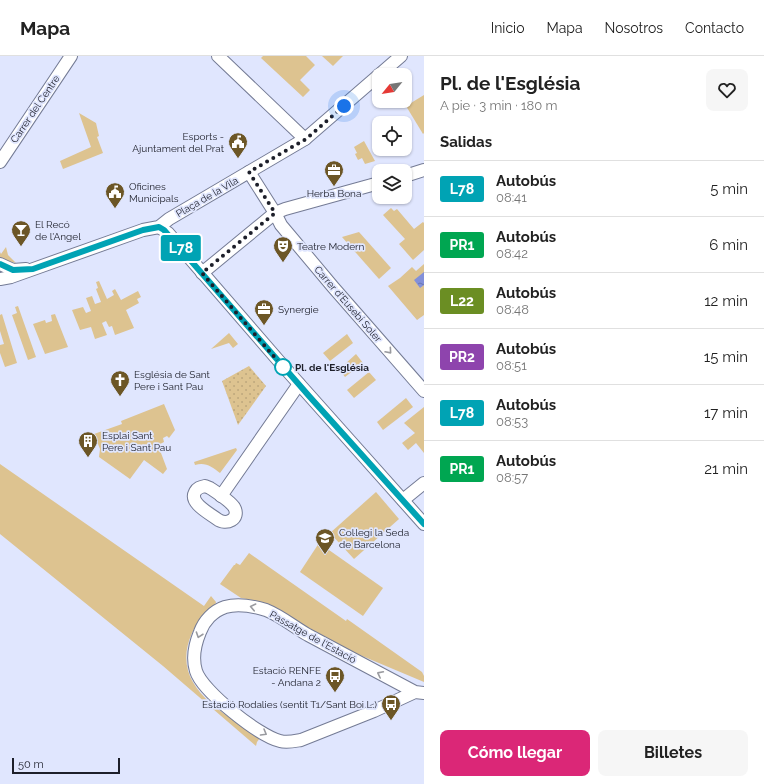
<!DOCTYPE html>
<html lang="es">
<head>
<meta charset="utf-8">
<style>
	:root { --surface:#fff; --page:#f6f6f6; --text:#222; --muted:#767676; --line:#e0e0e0; --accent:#db2777 }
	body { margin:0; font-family:Raleway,sans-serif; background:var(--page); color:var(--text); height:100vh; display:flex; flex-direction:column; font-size:15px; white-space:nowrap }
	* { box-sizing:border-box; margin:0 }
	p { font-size:13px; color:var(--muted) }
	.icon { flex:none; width:22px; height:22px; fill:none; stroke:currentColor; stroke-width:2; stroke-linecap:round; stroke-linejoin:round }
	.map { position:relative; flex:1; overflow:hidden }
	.details { display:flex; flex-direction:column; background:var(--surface); width:340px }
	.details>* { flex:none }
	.badge { padding:0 8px; border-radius:3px; font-size:14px; line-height:26px }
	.needle { width:26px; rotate:240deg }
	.buttons { position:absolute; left:372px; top:12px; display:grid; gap:8px }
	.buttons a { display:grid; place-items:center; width:40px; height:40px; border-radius:8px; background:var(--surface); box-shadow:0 1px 3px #0004; font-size:20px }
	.scale { position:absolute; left:12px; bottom:10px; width:108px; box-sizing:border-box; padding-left:4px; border:2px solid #1d1f2a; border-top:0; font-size:11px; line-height:14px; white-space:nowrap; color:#1d1f2a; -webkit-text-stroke:3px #e0e6fe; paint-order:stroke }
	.you { position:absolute; width:20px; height:20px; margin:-10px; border:3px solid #fff; border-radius:50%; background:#1a73e8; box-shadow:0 0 0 6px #1a73e833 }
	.map>.badge { position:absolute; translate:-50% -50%; box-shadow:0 0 0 2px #fff }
	h2 { padding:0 16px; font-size:15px; line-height:36px }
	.round { display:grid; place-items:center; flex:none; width:42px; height:42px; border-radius:8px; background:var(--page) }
	.overview { display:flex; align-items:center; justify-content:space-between; height:68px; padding:0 16px }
	h1 { font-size:19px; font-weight:700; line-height:30px }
	.cta { display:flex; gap:8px; margin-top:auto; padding:8px 16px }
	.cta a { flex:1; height:46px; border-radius:8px; background:var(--accent); color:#fff; font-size:16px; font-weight:700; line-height:46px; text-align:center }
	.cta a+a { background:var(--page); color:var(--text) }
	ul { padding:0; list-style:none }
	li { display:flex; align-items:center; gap:12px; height:56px; padding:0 16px; border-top:1px solid var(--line) }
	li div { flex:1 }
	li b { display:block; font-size:15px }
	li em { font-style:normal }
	li .badge { min-width:44px; font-weight:700; text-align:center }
	header { display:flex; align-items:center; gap:24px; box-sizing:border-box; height:56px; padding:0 20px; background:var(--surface); border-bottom:1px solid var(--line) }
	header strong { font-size:19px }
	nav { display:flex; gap:22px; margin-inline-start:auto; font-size:14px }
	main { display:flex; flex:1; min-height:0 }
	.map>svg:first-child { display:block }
</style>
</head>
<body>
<header>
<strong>Mapa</strong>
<nav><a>Inicio</a><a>Mapa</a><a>Nosotros</a><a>Contacto</a></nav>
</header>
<main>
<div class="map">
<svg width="424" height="728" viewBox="0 0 424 728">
	<defs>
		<pattern id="park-dots" width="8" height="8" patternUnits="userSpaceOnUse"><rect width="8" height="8" fill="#ddc390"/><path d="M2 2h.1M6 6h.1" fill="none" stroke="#bda77c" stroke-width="1.8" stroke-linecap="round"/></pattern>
		<pattern id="water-ripples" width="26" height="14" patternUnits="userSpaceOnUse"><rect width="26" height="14" fill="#8290da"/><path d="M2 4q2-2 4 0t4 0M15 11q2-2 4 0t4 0" fill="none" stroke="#6a75b1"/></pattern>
	</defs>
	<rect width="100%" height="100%" fill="#e0e6fe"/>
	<!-- green -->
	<g fill="#ddc390">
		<polygon points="263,0 306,0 315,9 300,24 310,34 303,41 261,2"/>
		<polygon points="322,0 343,0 333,10"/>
		<polygon points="424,39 424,77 423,78 406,50"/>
		<polygon points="79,57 96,67 99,80 97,81 103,97 63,113 60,105 91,91"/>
		<polygon points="364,85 375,105 365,108 362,102 358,104 355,98 357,97 354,91"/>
		<polygon points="391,152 394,155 397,153 414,173 423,166 424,167 424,194 413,204 399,188 405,183 383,159"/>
		<polygon points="359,176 391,212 379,223 342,181"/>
		<polygon points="6,191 8,199 16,207 0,203 0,196 1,198"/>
		<polygon points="424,208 424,259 417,264 388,230 400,222 412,211 416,215"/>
		<polygon points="99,225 107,243 114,239 112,235 115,233 121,244 138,235 141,241 137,243 139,247 126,254 134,272 115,279 112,270 109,271 106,265 102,267 107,279 95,283 91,271 80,274 72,254 83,251 86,257 91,255 86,242 92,240 95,248 101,246 96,233 98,232 96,226"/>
		<polygon points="18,250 36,301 28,304 12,259 17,257 15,251"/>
		<polygon points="2,258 17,307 5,311 0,297 0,289 4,288 0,275 0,259"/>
		<polygon points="55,258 68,291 45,298 33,268 45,264 46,267 52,265 51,259"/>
		<polygon points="229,277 238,288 233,292 229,287 211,293"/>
		<polygon points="347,278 353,287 330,305 323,297"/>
		<polygon points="356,298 363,307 345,321 342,317 348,312 345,308"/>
		<polygon points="369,316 376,324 354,342 347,334"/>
		<polygon points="406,342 413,351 383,374 377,366"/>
		<polygon points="164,348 175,374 169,382 167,380 163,382 164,386 158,389 167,413 163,418 144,404 130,423 99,401 100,393 94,378 122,368 121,365"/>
		<polygon points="424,351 424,397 416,387 408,394 402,387 415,377 404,367"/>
		<path d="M236,392L237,394L220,417C212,411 206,406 195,409L194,406Z"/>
		<path d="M0,408L204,550L211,540L216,546C215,553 208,555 204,560C199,564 195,571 192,577C168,631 225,657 260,682L257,686L256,690L163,610L0,478Z"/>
		<polygon points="376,436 399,463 354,503 330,477"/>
		<polygon points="319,487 383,532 363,560 300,516"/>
		<polygon points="249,497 346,565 347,563 422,616 424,620 424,626 336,589 274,552 258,545 241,542 220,528 234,509 235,509 236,507 240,509"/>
	</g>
	<!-- park -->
	<polygon fill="url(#park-dots)" points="249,310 266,330 238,369 222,325"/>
	<!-- water -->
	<polygon fill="url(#water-ripples)" points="424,216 424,229 420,232 414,224"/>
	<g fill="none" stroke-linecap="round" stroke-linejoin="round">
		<!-- street casing -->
		<g stroke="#747b95" stroke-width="14">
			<g id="street">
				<polyline points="218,0 305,83"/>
				<polyline points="379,19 401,0"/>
				<polyline points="0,106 71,0"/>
				<polyline points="249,116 275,157 281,169 333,231 424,335"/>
				<polyline points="405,120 424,114"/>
				<polyline points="159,171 168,177 284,311 424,468"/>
				<polyline points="0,208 13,214 26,213"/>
				<polyline points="202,217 275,157 285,153 379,127"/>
				<polyline points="0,223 11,221 143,174 159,171 169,163 305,83 379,19"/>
				<path d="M205,430L210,432C216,436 230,445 234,451C241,463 226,470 217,463C209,457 189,447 195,436C197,432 200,431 205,430Z"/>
				<polyline points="221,440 299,328"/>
				<polyline points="403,444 424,427"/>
				<path d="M415,636L374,655L301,684C295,685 287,687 280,685C259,680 202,635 196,615C192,602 195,588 200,576C204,565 213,555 225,551C238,547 253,550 266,554C281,560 294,571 308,579C343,598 379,617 415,636L424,637"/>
			</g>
		</g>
		<!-- street -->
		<use href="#street" stroke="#fff" stroke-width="12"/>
	</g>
	<!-- one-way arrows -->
	<defs><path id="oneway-chevron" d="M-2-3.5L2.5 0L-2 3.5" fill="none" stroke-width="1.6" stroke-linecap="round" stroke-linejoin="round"/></defs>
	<g stroke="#999a9f">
		<use href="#oneway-chevron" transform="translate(389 295) rotate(49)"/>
		<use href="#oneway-chevron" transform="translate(253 551) rotate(-167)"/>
		<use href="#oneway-chevron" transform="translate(199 579) rotate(109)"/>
		<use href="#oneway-chevron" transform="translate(380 618) rotate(-153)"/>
		<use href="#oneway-chevron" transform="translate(264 677) rotate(30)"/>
	</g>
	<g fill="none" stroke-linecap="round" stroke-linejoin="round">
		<!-- line casing -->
		<g stroke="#fff" stroke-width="9">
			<polyline id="line" points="0,208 13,214 33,213 143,174 159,171 164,174 309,340 424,468"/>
		</g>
		<!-- line -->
		<use href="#line" stroke="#00a3b4" stroke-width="6"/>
		<!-- walk -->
		<polyline stroke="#1d1f2a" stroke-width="4" stroke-dasharray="0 7.2" points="283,311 202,217 275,157 249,116 306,83 344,50"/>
	</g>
	<!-- icons -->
	<defs>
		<g id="civic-pin" transform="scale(1)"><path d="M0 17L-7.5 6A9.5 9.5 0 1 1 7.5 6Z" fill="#6c5626" stroke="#e0e6fe"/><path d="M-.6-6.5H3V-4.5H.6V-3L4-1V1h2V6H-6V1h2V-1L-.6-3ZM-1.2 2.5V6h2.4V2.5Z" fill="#fff"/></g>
		<g id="office-pin" transform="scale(1)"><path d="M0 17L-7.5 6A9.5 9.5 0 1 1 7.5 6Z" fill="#6c5626" stroke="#e0e6fe"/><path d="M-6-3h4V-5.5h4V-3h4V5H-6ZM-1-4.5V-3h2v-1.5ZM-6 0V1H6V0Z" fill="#fff"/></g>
		<g id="bar-pin" transform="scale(1)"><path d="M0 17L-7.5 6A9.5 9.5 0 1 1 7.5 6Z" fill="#6c5626" stroke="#e0e6fe"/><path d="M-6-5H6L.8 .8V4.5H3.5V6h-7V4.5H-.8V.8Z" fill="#fff"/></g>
		<g id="theatre-pin" transform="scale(1)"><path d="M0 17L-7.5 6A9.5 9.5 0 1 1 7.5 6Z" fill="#6c5626" stroke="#e0e6fe"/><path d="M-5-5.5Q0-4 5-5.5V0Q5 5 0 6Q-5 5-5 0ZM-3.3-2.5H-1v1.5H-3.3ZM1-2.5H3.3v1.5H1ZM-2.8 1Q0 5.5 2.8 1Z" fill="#fff"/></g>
		<g id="church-pin" transform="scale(1)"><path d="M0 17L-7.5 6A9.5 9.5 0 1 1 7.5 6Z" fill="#6c5626" stroke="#e0e6fe"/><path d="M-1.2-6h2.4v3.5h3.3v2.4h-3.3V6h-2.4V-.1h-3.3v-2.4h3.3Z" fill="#fff"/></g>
		<g id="building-pin" transform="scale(1)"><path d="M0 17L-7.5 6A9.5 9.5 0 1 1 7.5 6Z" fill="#6c5626" stroke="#e0e6fe"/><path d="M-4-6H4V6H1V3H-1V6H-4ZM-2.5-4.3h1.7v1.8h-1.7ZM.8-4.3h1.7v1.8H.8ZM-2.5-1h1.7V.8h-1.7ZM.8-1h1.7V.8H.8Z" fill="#fff"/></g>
		<g id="school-pin" transform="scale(1)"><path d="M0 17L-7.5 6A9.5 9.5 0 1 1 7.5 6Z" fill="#6c5626" stroke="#e0e6fe"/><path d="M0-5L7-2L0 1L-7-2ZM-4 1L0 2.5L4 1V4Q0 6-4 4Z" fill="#fff"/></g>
		<g id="bus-pin" transform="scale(1)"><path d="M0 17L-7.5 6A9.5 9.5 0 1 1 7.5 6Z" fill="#6c5626" stroke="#e0e6fe"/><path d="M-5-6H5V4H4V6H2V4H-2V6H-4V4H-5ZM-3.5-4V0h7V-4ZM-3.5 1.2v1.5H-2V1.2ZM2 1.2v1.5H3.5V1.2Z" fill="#fff"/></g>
	</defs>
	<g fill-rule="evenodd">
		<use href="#civic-pin" x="238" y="86"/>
		<use href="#office-pin" x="334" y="114"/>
		<use href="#civic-pin" x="115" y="136"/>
		<use href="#bar-pin" x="21" y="174"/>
		<use href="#theatre-pin" x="283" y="190"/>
		<use href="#office-pin" x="264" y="253"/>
		<use href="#church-pin" x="120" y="324"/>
		<use href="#building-pin" x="88" y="385"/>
		<use href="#school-pin" x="325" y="482"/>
		<use href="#bus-pin" x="335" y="620"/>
		<use href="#bus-pin" x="391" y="648"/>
	</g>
	<!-- markers -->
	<circle fill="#fff" stroke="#00a3b4" stroke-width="2" cx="283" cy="311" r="8"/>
	<g text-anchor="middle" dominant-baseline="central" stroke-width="3.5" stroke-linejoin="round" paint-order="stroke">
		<!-- street labels -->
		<g font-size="10" fill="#1d1f2a" stroke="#e0e6fe">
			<text transform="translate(35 53) rotate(-56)">Carrer del Centre</text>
			<text transform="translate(207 141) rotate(-30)">Plaça de la Vila</text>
			<text transform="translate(348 248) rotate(49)">Carrer d'Eusebi Soler</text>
			<text transform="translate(313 581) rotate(29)">Passatge de l'Estació</text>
		</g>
		<!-- poi labels -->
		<g font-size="10" fill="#1d1f2a" stroke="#e0e6fe" text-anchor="start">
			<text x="224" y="80" text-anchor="end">Esports -<tspan x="224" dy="12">Ajuntament del Prat</tspan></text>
			<text x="129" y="130">Oficines<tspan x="129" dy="12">Municipals</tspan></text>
			<text x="334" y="137" text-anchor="middle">Herba Bona</text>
			<text x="35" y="168">El Recó<tspan x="35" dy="12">de l'Angel</tspan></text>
			<text x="297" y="190">Teatre Modern</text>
			<text x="278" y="253">Synergie</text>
			<text x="134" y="318">Església de Sant<tspan x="134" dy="12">Pere i Sant Pau</tspan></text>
			<text x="102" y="379">Esplai Sant<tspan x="102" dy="12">Pere i Sant Pau</tspan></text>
			<text x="339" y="476">Col·legi la Seda<tspan x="339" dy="12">de Barcelona</tspan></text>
			<text x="321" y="614" text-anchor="end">Estació RENFE<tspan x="321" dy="12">- Andana 2</tspan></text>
			<text x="377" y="648" text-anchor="end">Estació Rodalies (sentit T1/Sant Boi L.)</text>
		</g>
		<!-- stop labels -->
		<g font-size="10" font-weight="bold" fill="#1d1f2a" stroke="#e0e6fe" text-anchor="start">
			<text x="295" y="311">Pl. de l'Església</text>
		</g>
	</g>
</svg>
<div class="buttons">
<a><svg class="needle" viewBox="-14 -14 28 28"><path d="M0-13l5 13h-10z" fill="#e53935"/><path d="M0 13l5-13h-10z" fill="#767676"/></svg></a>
<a><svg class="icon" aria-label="locate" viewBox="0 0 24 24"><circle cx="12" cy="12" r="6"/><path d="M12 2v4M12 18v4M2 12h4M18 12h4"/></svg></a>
<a><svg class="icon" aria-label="layers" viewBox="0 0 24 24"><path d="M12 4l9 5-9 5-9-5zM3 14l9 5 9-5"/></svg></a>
</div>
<div class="scale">50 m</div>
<div class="you" style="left:344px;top:50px"></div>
<b class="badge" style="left:181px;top:192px;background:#00a3b4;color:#fff">L78</b>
</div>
<section class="details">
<div class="overview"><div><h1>Pl. de l'Església</h1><p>A pie · 3 min · 180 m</p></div><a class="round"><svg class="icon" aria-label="heart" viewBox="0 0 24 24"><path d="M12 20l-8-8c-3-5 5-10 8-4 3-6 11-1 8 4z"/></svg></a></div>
<h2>Salidas</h2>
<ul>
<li><span class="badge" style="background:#00a3b4;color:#fff">L78</span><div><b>Autobús</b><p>08:41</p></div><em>5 min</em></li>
<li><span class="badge" style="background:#00a651;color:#fff">PR1</span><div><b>Autobús</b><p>08:42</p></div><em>6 min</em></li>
<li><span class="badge" style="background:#6b8e23;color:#fff">L22</span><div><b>Autobús</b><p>08:48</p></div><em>12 min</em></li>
<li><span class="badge" style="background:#8e44ad;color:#fff">PR2</span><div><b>Autobús</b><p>08:51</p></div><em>15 min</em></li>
<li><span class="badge" style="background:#00a3b4;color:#fff">L78</span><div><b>Autobús</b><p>08:53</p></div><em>17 min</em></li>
<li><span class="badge" style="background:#00a651;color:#fff">PR1</span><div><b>Autobús</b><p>08:57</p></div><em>21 min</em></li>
</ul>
<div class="cta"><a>Cómo llegar</a><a>Billetes</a></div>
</section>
</main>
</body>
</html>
